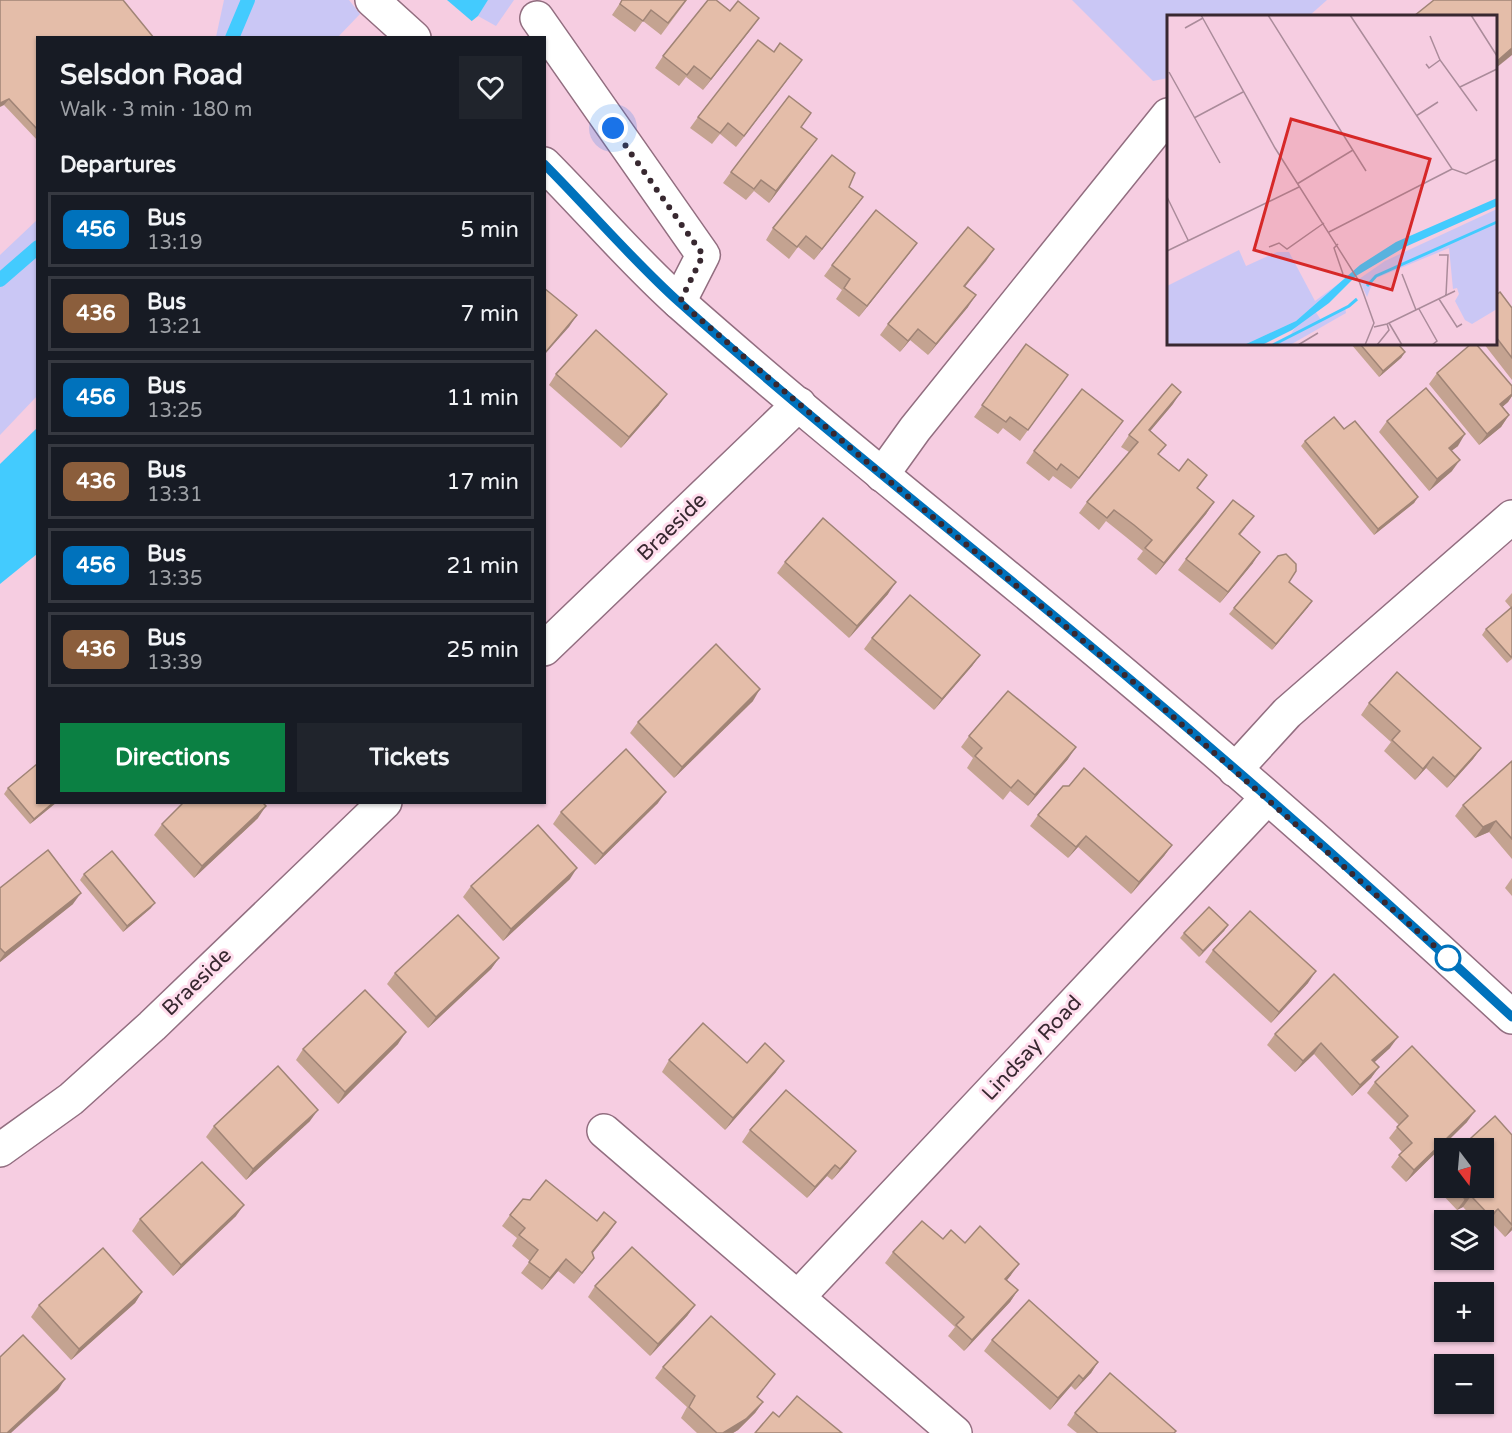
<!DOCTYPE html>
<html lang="en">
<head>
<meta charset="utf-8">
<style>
	:root { --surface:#171b24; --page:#20242c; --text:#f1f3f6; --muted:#9ea1a6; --line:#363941; --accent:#0b8043 }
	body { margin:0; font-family:"Varela Round",sans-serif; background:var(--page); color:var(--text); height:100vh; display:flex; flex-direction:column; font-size:22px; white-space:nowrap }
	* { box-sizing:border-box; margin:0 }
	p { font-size:20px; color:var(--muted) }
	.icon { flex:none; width:33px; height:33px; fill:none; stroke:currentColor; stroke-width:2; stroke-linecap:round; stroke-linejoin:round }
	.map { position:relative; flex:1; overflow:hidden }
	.panel { position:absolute; left:36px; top:36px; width:510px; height:768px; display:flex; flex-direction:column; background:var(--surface); border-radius:0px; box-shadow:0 2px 4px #0004 }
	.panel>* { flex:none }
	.badge { padding:0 12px; border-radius:9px; font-size:21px; line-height:39px }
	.needle { width:39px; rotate:164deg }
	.fabs { position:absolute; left:1434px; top:1138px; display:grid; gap:12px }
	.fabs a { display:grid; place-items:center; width:60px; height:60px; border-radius:0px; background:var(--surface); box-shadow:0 2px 4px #0004; font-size:30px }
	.you { position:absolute; width:30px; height:30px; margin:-15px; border:4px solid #fff; border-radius:50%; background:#1a73e8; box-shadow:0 0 0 9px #1a73e833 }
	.map>.badge { position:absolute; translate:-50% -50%; box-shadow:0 0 0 3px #fff }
	h2 { padding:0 24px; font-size:22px; line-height:54px }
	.round { display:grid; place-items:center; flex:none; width:63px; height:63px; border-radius:0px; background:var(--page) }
	.headline { display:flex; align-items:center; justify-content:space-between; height:102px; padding:0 24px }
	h1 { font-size:28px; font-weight:700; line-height:45px }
	.action { display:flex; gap:12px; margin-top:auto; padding:12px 24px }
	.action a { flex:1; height:69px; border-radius:0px; background:var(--accent); color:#fff; font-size:24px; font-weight:700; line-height:69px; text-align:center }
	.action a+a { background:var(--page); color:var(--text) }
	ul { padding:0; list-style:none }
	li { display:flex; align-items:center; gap:18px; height:75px; margin:0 12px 9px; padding:0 12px; border:3px solid var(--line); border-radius:0px }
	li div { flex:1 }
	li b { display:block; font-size:22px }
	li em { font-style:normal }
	li .badge { min-width:66px; font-weight:700; text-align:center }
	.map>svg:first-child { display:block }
</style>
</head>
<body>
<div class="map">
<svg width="1512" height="1433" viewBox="0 0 1512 1433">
	<rect width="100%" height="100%" fill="#f6cde1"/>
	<!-- green -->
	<g fill="#cac7f5">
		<polygon points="224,0 349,0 360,14 338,37 216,37"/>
		<polygon points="488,0 514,0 496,26 478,16"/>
		<polygon points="1072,0 1327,0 1309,16 1168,16 1168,78 1153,81"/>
		<polygon points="37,220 37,396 0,435 0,255"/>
	</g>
	<!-- water -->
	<g fill="#43cbfe">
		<polygon points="430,0 488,0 478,16 452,37"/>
		<polygon points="37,428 37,554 0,584 0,464"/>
	</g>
	<!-- pier -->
	<polygon fill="#f6cde1" points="426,0 447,0 474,23 456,38 399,37"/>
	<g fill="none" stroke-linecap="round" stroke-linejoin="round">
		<!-- stream -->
		<g stroke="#43cbfe" stroke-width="14">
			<polyline points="232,38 248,0"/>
			<polyline points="0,280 38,247"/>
		</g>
		<!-- minor casing -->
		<g stroke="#926e80" stroke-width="36">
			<g id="minor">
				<polyline points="372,0 414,38"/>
				<polyline points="537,18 703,255 679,302"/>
				<path d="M544,164C590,210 632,260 680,303C829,435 986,557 1138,686C1265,793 1390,904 1512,1017"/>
				<polyline points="882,475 915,429 1168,115"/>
				<polyline points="544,649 799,404"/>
				<polyline points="1235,770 1287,713 1512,517"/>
				<polyline points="604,1131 955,1433"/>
				<polyline points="0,1150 71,1099 152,1026 385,802"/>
				<polyline points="798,1297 1267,798"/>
			</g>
		</g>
		<!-- minor -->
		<use href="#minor" stroke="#fff" stroke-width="33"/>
	</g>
	<!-- wall -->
	<g fill="#c4a391">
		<polygon points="622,0 687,0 661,35 643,21 635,32 612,15"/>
		<polygon points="751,29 703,90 686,77 679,86 655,68 663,56"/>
		<polygon points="38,38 38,141 4,105"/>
		<polygon points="794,71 736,147 720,134 712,144 690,128 698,117"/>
		<polygon points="801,127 809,150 769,203 754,191 746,200 723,183 731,172"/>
		<polygon points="849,187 863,197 814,260 798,247 789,259 766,240 773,228"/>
		<polygon points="917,243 859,317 836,299 842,290 824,276 832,265"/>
		<polygon points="994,249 965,287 968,307 928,355 910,340 900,352 880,335 888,324"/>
		<polygon points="1496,295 1512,308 1512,380 1484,344 1496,344"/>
		<polygon points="1026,344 1068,375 1020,441 1003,428 998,434 974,417"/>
		<polygon points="1351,344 1398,344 1405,352 1401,358 1379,377"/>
		<polygon points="1437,373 1512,386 1512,396 1508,402 1502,407 1509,415 1501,427 1479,445 1429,384"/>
		<polygon points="556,374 659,405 621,448 549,385"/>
		<polygon points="1173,404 1150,431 1159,455 1214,502 1206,514 1156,575 1137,559 1143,551 1126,537 1106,521 1099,530 1079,513 1087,502 1129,452 1121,447 1129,435"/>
		<polygon points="1387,421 1458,446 1452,450 1452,471 1429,491 1379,432"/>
		<polygon points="1344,429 1418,497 1414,503 1374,535 1301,446 1305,441"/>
		<polygon points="1115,432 1071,489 1053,476 1049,481 1026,463 1034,451"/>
		<polygon points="1246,527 1240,535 1253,563 1220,603 1178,570 1186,559"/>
		<polygon points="785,562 888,594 849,638 777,573"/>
		<polygon points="1289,582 1308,607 1272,650 1229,614 1234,608"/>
		<polygon points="1512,593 1512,659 1507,663 1482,635 1486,629 1511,608 1505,601"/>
		<polygon points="872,638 980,655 972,666 934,710 864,649"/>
		<polygon points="753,701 674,778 630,733 638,722"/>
		<polygon points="1369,703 1481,748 1473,759 1447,788 1426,768 1415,780 1384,751 1391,742 1361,715"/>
		<polygon points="969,736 1068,759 1028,806 1010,791 1003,800 967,768 973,758 961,747"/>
		<polygon points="1512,761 1512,859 1489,832 1475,838 1455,816 1463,805"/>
		<polygon points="8,788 57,802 30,824 4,794"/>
		<polygon points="658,803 595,865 553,824 561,812"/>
		<polygon points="1038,815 1172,845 1164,856 1131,894 1078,847 1068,858 1030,826"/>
		<polygon points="258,818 194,878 154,835 162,824"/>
		<polygon points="84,874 151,908 123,932 80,880"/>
		<polygon points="1512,878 1512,896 1505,888"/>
		<polygon points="570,879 503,941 463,897 471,886"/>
		<polygon points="0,888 73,904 0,962"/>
		<polygon points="1228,925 1224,931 1199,957 1180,938 1184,933"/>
		<polygon points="1213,950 1308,983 1271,1023 1205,962"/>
		<polygon points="499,958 491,969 428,1028 387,984 395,973"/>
		<polygon points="1275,1034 1390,1048 1374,1062 1379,1067 1371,1078 1352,1096 1314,1054 1295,1072 1267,1045"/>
		<polygon points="398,1044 338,1104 296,1060 303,1049"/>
		<polygon points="669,1060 747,1063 776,1072 725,1130 662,1072"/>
		<polygon points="1375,1082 1467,1122 1406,1182 1391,1167 1402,1152 1389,1138 1399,1125 1367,1093"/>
		<polygon points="310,1121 246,1180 206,1137 214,1126"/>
		<polygon points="750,1130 848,1162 832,1180 827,1176 807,1198 742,1142"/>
		<polygon points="1512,1135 1512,1230 1505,1237 1490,1221 1484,1227 1484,1221 1476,1221 1463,1207 1457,1210 1440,1192 1444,1185 1444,1188 1484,1188"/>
		<polygon points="510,1215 597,1221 616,1222 593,1253 594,1258 574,1284 558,1271 542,1290 521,1273 530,1261 512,1246 517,1238 502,1226"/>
		<polygon points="236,1216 173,1276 132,1231 140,1219"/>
		<polygon points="943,1239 965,1243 1011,1275 1007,1280 1018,1290 1010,1302 964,1351 948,1336 955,1327 885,1263 893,1252"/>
		<polygon points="595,1286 695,1305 687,1316 650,1356 588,1297"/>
		<polygon points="142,1292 135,1303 71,1360 31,1317 39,1305"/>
		<polygon points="992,1340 1098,1362 1091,1373 1075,1390 1071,1386 1050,1410 984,1351"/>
		<polygon points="663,1367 757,1397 763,1402 755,1413 738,1430 733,1433 697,1433 681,1418 687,1407 655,1378"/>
		<polygon points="1075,1413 1174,1433 1077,1433 1067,1425"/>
	</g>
	<!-- shaded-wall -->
	<g fill="#a08476">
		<polygon points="759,18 751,29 703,90 711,79"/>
		<polygon points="1512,48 1512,55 1496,68 1496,62"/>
		<polygon points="802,60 794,71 736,147 744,136"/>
		<polygon points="9,99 4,105 0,107 0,103"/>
		<polygon points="817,139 809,150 769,203 776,191"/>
		<polygon points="863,197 855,208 814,260 822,249"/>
		<polygon points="917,243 909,254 859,317 867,306"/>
		<polygon points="994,249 986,261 956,297 964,286"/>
		<polygon points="976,295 968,307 928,355 936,344"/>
		<polygon points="577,315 569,327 544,355 544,354"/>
		<polygon points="918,329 910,340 900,352 908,341"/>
		<polygon points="1405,352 1401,358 1379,377 1383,371"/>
		<polygon points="1181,392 1173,404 1141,442 1149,430"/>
		<polygon points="667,394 659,405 621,448 629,437"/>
		<polygon points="1512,394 1512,396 1508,402 1492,416 1500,404"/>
		<polygon points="1509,415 1501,427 1479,445 1487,434"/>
		<polygon points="1123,421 1115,432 1071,489 1079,478"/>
		<polygon points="1465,434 1458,446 1441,459 1449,448"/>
		<polygon points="1460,460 1452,471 1429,491 1437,479"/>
		<polygon points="1418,497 1414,503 1374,535 1378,529"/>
		<polygon points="1214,502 1206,514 1156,575 1164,563"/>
		<polygon points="1260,552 1253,563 1220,603 1228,592"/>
		<polygon points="896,582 888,594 849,638 857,626"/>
		<polygon points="1312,601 1308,607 1272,650 1276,644"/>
		<polygon points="980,655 972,666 934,710 942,699"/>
		<polygon points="760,689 753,701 674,778 682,767"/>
		<polygon points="1076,747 1068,759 1028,806 1035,795"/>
		<polygon points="1481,748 1473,759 1447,788 1455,777"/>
		<polygon points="1433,757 1426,768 1415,780 1423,769"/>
		<polygon points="666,792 658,803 595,865 603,854"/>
		<polygon points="54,802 57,802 30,824 34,819"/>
		<polygon points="266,806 258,818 194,878 202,866"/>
		<polygon points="1496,821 1489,832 1475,838 1483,827"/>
		<polygon points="1086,836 1078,847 1068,858 1076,847"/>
		<polygon points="1172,845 1164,856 1131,894 1139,882"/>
		<polygon points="577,868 570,879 503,941 511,929"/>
		<polygon points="81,893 73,904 0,962 0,960 5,953"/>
		<polygon points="155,903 151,908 123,932 127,926"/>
		<polygon points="1228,925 1224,931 1199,957 1203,951"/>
		<polygon points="499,958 491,969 428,1028 436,1017"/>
		<polygon points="1316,971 1308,983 1271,1023 1279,1012"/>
		<polygon points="406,1032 398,1044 338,1104 345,1092"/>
		<polygon points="1398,1037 1390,1048 1364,1072 1372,1060"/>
		<polygon points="1321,1043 1314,1054 1295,1072 1303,1061"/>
		<polygon points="784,1061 776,1072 725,1130 733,1118"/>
		<polygon points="1379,1067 1371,1078 1352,1096 1360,1085"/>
		<polygon points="318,1110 310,1121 246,1180 253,1169"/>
		<polygon points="1475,1111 1467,1122 1406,1182 1414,1170"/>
		<polygon points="856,1151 848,1162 832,1180 840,1169"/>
		<polygon points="835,1165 827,1176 807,1198 815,1187"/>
		<polygon points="1471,1196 1463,1207 1457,1210 1465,1199"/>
		<polygon points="244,1205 236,1216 173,1276 181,1265"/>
		<polygon points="1498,1209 1490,1221 1484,1227 1490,1216"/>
		<polygon points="616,1222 608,1234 584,1263 592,1252"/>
		<polygon points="1512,1226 1512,1230 1505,1237"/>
		<polygon points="594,1258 586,1269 574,1284 582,1273"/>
		<polygon points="566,1259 558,1271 542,1290 550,1278"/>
		<polygon points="1019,1264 1011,1275 998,1291 1005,1279"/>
		<polygon points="1018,1290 1010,1302 964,1351 972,1340"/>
		<polygon points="142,1292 135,1303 71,1360 79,1349"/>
		<polygon points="695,1305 687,1316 650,1356 658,1344"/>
		<polygon points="1098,1362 1091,1373 1075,1390 1083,1379"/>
		<polygon points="1079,1375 1071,1386 1050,1410 1058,1398"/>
		<polygon points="65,1379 58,1390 11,1433 7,1433"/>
		<polygon points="763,1402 755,1413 738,1430 733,1433 723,1433"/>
	</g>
	<!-- building -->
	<g fill="#e4bda9" stroke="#a08476" stroke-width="1.5">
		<polygon points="0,0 123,0 154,38 38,38 38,130 9,99 0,103"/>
		<polygon points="622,0 686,0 668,23 651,10 643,21 620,4"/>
		<polygon points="708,0 716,0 730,11 738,1 759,18 711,79 694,66 687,75 663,56"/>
		<polygon points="1434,0 1512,0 1512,48 1496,62 1496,16 1414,16"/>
		<polygon points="758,40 774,52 780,43 802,60 744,136 728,123 720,133 698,117"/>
		<polygon points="789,96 811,113 801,127 817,139 776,191 761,180 754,189 731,172"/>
		<polygon points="832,155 855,173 849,187 863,197 822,249 806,236 797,247 773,228"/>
		<polygon points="876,210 917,243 867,306 844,288 850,279 832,265"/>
		<polygon points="968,227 994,249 964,286 976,295 936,344 918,329 908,341 888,324"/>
		<polygon points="544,288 577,315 544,354"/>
		<polygon points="1500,292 1512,308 1512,358 1496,337 1496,295"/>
		<polygon points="596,330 667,394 629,437 556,374"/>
		<polygon points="1026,344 1068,375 1028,430 1010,417 1006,422 982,405"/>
		<polygon points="1360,344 1398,344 1405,352 1383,371"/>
		<polygon points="1471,344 1476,344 1512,386 1512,394 1500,404 1509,415 1487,434 1437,373"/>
		<polygon points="1172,384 1181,392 1149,430 1166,445 1158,454 1179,471 1188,459 1207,475 1197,488 1214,502 1164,563 1145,548 1152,540 1134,525 1114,510 1107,518 1087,502 1138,442 1129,435"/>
		<polygon points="1426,388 1465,434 1449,448 1460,460 1437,479 1387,421"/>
		<polygon points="1082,389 1123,421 1079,478 1061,464 1057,470 1034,451"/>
		<polygon points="1334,417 1344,429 1355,421 1418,497 1378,529 1305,441"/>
		<polygon points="1233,500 1254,516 1239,534 1260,552 1228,592 1186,559"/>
		<polygon points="823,518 896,582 857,626 785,562"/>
		<polygon points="1286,554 1296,564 1296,571 1289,582 1312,601 1276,644 1234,608 1278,556"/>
		<polygon points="910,595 980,655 942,699 872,638"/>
		<polygon points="1512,607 1512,657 1511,657 1486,629"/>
		<polygon points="716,644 760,689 682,767 638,722"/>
		<polygon points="1397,672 1481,748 1455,777 1433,757 1423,769 1392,740 1400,731 1369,703"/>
		<polygon points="1008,691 1076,747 1035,795 1018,780 1011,788 975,756 982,748 969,736"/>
		<polygon points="626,749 666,792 603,854 561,812"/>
		<polygon points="1512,761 1512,839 1496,821 1483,827 1463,805"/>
		<polygon points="37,764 38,802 54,802 34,819 8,788"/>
		<polygon points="1084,768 1172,845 1139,882 1086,836 1076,847 1038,815 1063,786 1069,786"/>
		<polygon points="184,802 262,802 266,806 202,866 162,824"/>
		<polygon points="538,825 577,868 511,929 471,886"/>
		<polygon points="48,850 81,893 5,953 0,948 0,888"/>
		<polygon points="112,851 155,903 127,926 84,874"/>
		<polygon points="1209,907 1228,925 1203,951 1184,933"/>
		<polygon points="1250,911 1316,971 1279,1012 1213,950"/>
		<polygon points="458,915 499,958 436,1017 395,973"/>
		<polygon points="1334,974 1398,1037 1372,1060 1379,1067 1360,1085 1321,1043 1303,1061 1275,1034"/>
		<polygon points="365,990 406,1032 345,1092 303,1049"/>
		<polygon points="703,1023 747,1063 765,1043 784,1061 733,1118 669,1060"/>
		<polygon points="1412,1046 1475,1111 1414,1170 1399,1155 1412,1143 1397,1127 1408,1116 1375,1082"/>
		<polygon points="278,1066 318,1110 253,1169 214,1126"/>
		<polygon points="786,1090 856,1151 840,1169 835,1165 815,1187 750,1130"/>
		<polygon points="1495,1116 1512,1135 1512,1225 1498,1209 1490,1216 1471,1196 1465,1199 1455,1188 1484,1188 1484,1149 1459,1149"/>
		<polygon points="202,1162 244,1205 181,1265 140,1219"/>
		<polygon points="546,1180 597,1221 604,1212 616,1222 592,1252 594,1258 582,1273 566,1259 550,1278 529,1262 538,1250 519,1235 525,1228 510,1215 523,1199 530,1200"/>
		<polygon points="922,1221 943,1239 951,1230 965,1243 980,1226 1019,1264 1005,1279 1018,1290 972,1340 956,1325 964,1317 893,1252"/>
		<polygon points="632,1247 695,1305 658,1344 595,1286"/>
		<polygon points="103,1248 142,1292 79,1349 39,1305"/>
		<polygon points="1029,1300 1098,1362 1083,1379 1079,1375 1058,1398 992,1340"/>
		<polygon points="711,1316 775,1374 757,1397 763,1402 746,1419 723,1433 717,1433 689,1407 695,1396 663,1367"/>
		<polygon points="23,1335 65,1379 7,1433 0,1433 0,1357"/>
		<polygon points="1110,1373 1176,1431 1174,1433 1098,1433 1075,1413"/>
		<polygon points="797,1396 842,1433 755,1433 773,1412 779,1417"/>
	</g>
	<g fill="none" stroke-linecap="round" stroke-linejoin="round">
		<!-- line casing -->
		<g stroke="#fff" stroke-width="14">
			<path id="line" d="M544,164C590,210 632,260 680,303C829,436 986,557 1138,686C1265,793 1390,904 1512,1017"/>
		</g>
		<!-- line -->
		<use href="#line" stroke="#0072bc" stroke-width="9"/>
		<!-- walk -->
		<polyline stroke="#382830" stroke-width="6" stroke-dasharray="0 10.8" points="613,128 703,255 680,302 882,475 1138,686 1448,958"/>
	</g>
	<!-- markers -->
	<circle fill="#fff" stroke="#0072bc" stroke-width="3" cx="1448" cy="958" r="12"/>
	<g text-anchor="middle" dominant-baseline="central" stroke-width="6" stroke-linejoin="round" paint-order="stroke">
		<!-- street labels -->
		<g font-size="21" fill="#382830" stroke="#ffdded">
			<text transform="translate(672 527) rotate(-44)">Braeside</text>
			<text transform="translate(197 982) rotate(-44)">Braeside</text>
			<text transform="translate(1032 1048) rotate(-47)">Lindsay Road</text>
		</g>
	</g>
	<!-- overview -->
	<g transform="translate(1167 15)">
		<rect width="330" height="330" fill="#f6cde1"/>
		<path d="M330,194V294L305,309L298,305L288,286L292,279L290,273L286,274L282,233L207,264L200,282L192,264L218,246ZM72,235L79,251L110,237H122L148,286L182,261L129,306L77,330H0V271ZM178,292L179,298L123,330H102L124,319L130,309L148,296L154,305Z" fill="#cac7f5"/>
		<path d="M330,183V191L238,232L189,261L162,288L125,315L95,330H77L129,306L193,250L229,227Z" fill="#43cbfe"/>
		<path fill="none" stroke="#43cbfe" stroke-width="3" d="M200,271L209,261L330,207M106,330L182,291L190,284"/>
		<path fill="none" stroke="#aa8b9a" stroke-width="1.5" d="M34,0L108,133L192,266L207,308L198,330M101,0L199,156M183,0L285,154L299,159L330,144M304,0L330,41M18,13L36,3M263,21L273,45L310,96M259,49L262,53L273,45M2,57L53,148M293,72L330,54M249,101L271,87M27,103L76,77M130,169L186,135M0,182L21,225M162,217L285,154M171,229L167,233L176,259M102,232L112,228L120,234L157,208M0,236L132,172M272,240H281L279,280M235,259L249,295M272,284L290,312L295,309M252,294L270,326L265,330M222,308L235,330M207,312L220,309L288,276M131,330L151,318M210,330L222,315L220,309"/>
		<path fill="#d62828" fill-opacity="0.15" stroke="#d62828" stroke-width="3" d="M124,104L263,144L225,275L87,235Z"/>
		<rect width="330" height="330" fill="none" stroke="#382830" stroke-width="3"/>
	</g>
</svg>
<div class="fabs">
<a><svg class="needle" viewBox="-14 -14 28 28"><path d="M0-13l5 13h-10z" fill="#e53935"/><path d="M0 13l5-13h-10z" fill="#9ea1a6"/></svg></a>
<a><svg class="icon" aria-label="layers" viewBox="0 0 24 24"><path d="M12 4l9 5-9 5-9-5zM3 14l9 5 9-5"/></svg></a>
<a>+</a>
<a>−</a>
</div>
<div class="you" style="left:613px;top:128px"></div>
<section class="panel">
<div class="headline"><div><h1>Selsdon Road</h1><p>Walk · 3 min · 180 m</p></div><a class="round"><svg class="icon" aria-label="heart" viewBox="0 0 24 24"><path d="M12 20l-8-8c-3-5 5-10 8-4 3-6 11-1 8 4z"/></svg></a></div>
<h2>Departures</h2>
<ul>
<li><span class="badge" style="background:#0072bc;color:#fff">456</span><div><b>Bus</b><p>13:19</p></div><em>5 min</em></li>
<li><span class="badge" style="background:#8b5e3c;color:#fff">436</span><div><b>Bus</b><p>13:21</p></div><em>7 min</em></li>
<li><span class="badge" style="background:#0072bc;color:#fff">456</span><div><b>Bus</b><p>13:25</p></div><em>11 min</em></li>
<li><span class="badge" style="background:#8b5e3c;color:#fff">436</span><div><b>Bus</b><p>13:31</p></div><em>17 min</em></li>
<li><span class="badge" style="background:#0072bc;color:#fff">456</span><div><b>Bus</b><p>13:35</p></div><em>21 min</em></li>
<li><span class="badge" style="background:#8b5e3c;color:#fff">436</span><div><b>Bus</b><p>13:39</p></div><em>25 min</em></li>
</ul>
<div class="action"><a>Directions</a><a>Tickets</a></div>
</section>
</div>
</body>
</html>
